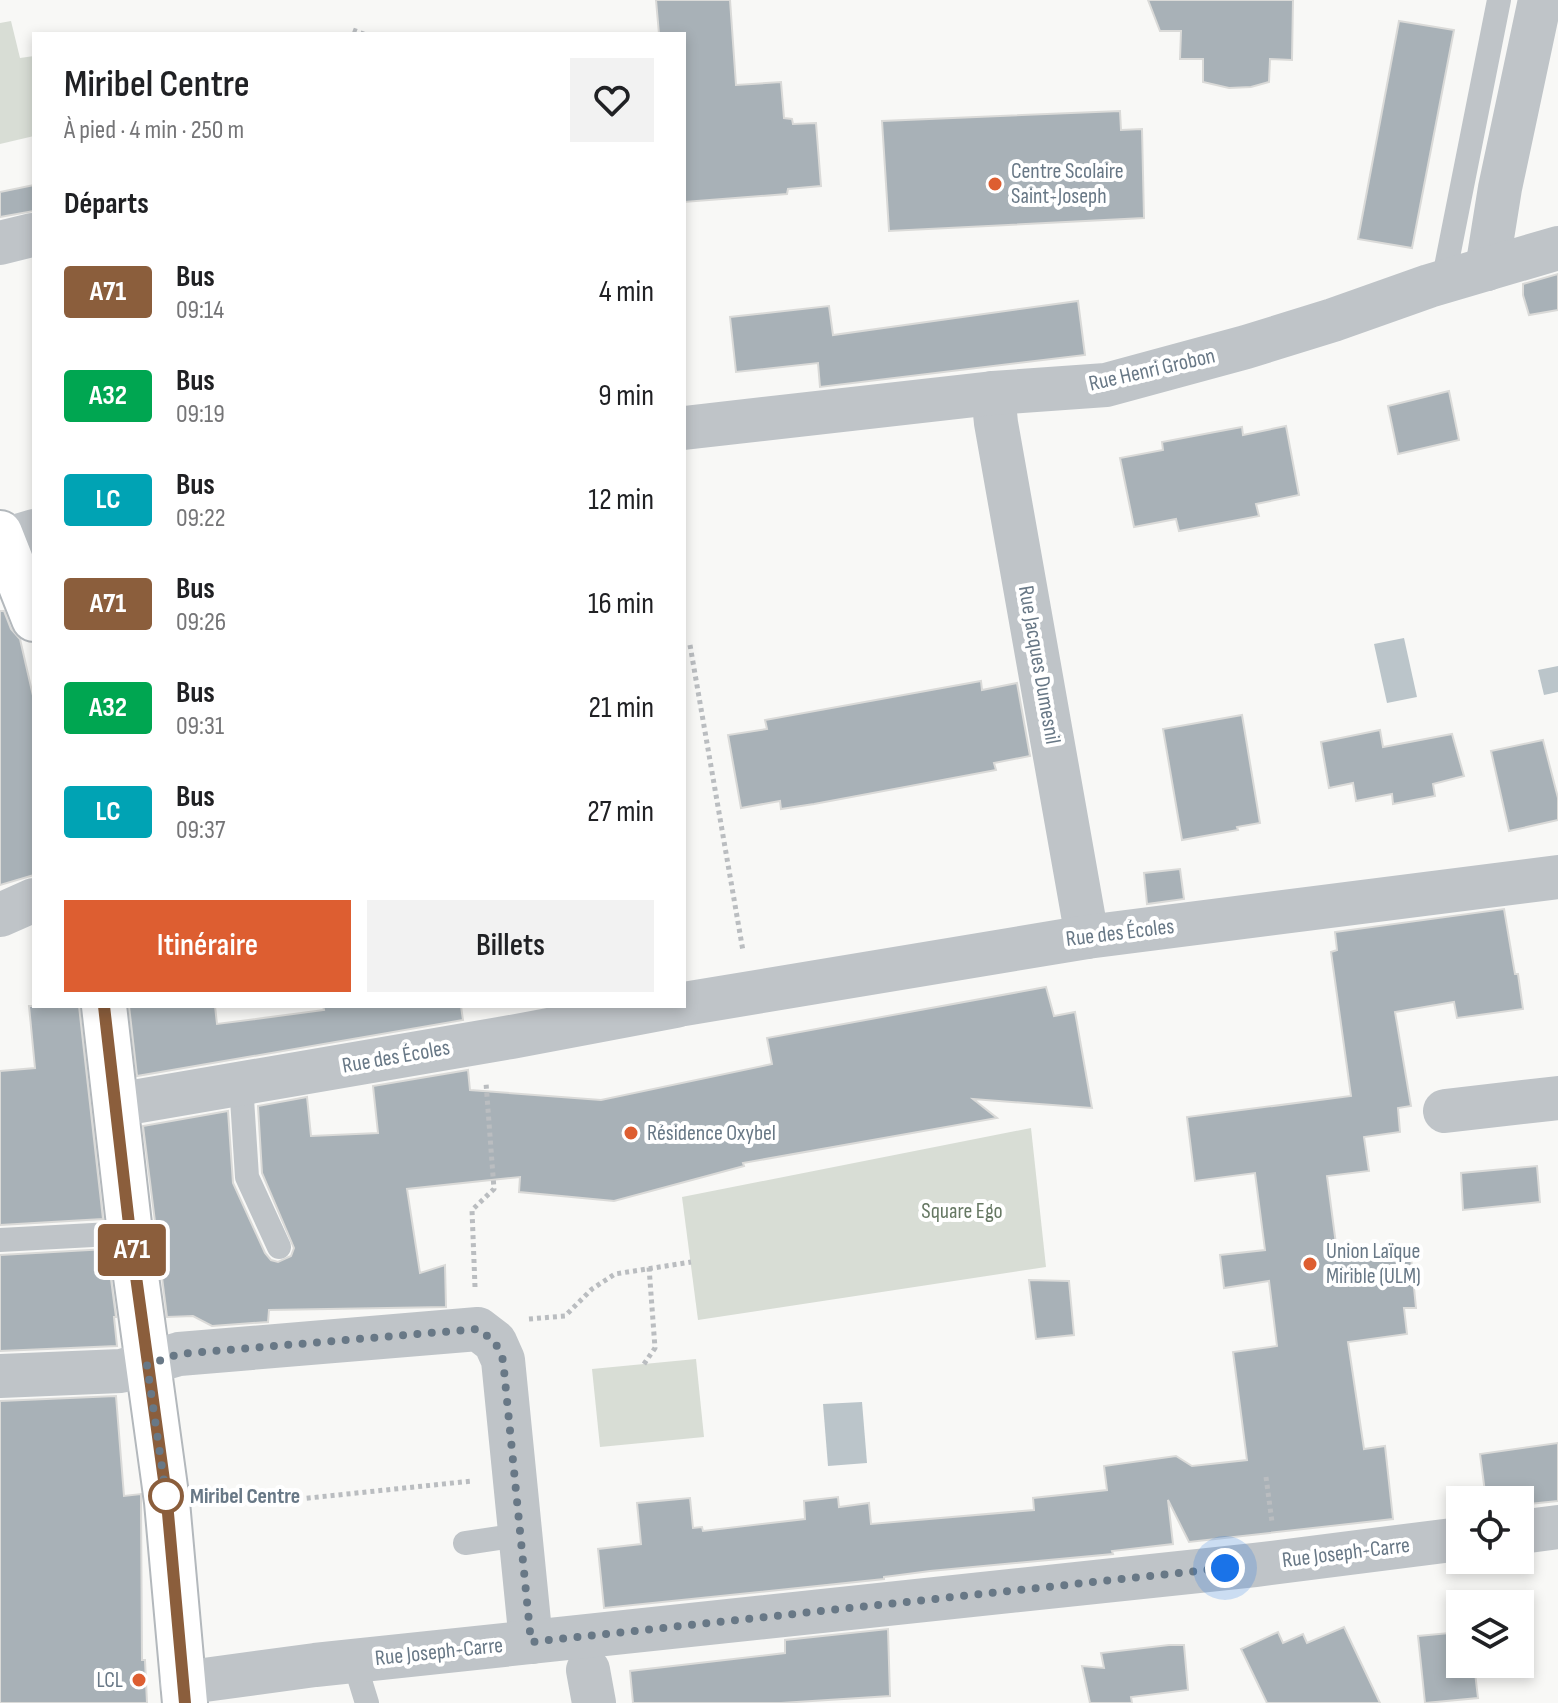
<!DOCTYPE html>
<html lang="fr">
<head>
<meta charset="utf-8">
<style>
	:root { --surface:#fff; --page:#f2f2f2; --text:#202124; --muted:#757577; --accent:#dd5e31 }
	body { margin:0; font-family:"Sofia Sans Condensed",sans-serif; background:var(--page); color:var(--text); height:100vh; display:flex; flex-direction:column; font-size:30px; white-space:nowrap }
	* { box-sizing:border-box; margin:0 }
	p { font-size:26px; color:var(--muted) }
	.icon { flex:none; width:44px; height:44px; fill:none; stroke:currentColor; stroke-width:2; stroke-linecap:round; stroke-linejoin:round }
	.map { position:relative; flex:1; overflow:hidden }
	.drawer { position:absolute; left:32px; top:32px; width:654px; height:976px; display:flex; flex-direction:column; background:var(--surface); border-radius:0px; box-shadow:0 4px 12px #0003 }
	.drawer>* { flex:none }
	.badge { padding:0 16px; border-radius:6px; font-size:28px; line-height:52px }
	.tools { position:absolute; left:1446px; top:1486px; display:grid; gap:16px }
	.tools a { display:grid; place-items:center; width:88px; height:88px; border-radius:0px; background:var(--surface); box-shadow:0 4px 12px #0003; font-size:40px }
	.you { position:absolute; width:40px; height:40px; margin:-20px; border:6px solid #fff; border-radius:50%; background:#1a73e8; box-shadow:0 0 0 12px #1a73e833 }
	.map>.badge { position:absolute; translate:-50% -50%; box-shadow:0 0 0 4px #fff }
	h2 { padding:0 32px; font-size:30px; line-height:72px }
	.round { display:grid; place-items:center; flex:none; width:84px; height:84px; border-radius:0px; background:var(--page) }
	.overview { display:flex; align-items:center; justify-content:space-between; height:136px; padding:0 32px }
	h1 { font-size:38px; font-weight:600; line-height:60px }
	.button { display:flex; gap:16px; margin-top:auto; padding:16px 32px }
	.button a { flex:1; height:92px; border-radius:0px; background:var(--accent); color:#fff; font-size:32px; font-weight:600; line-height:92px; text-align:center }
	.button a+a { background:var(--page); color:var(--text) }
	ul { padding:0; list-style:none }
	li { display:flex; align-items:center; gap:24px; height:104px; padding:0 32px }
	li div { flex:1 }
	li b { display:block; font-size:30px }
	li em { font-style:normal }
	li .badge { min-width:88px; font-weight:700; text-align:center }
	.map>svg:first-child { display:block }
</style>
</head>
<body>
<div class="map">
<svg width="1558" height="1703" viewBox="0 0 1558 1703">
	<rect width="100%" height="100%" fill="#f8f8f6"/>
	<!-- green -->
	<g fill="#d8ddd5">
		<polygon points="11,21 20,58 34,56 34,136 0,144 0,23"/>
		<polygon points="1031,1128 1046,1267 698,1320 682,1197"/>
		<polygon points="696,1359 704,1437 600,1447 592,1369"/>
	</g>
	<!-- water -->
	<g fill="#bbc5ca">
		<polygon points="1404,638 1417,697 1387,703 1374,644"/>
		<polygon points="1558,666 1558,692 1544,695 1538,670"/>
		<polygon points="862,1402 867,1463 828,1466 823,1404"/>
	</g>
	<!-- building -->
	<g fill="#a8b1b7" stroke="#dadad8" stroke-width="2">
		<polygon points="656,0 730,0 736,85 781,82 784,118 792,119 793,124 816,123 821,186 788,189 787,194 684,202 684,34 659,34"/>
		<polygon points="1148,0 1293,0 1292,60 1270,59 1269,82 1251,87 1229,88 1203,82 1203,59 1180,59 1181,31 1160,31"/>
		<polygon points="1399,21 1454,30 1412,248 1358,239"/>
		<polygon points="1120,111 1121,130 1142,129 1144,218 889,231 882,121"/>
		<polygon points="34,185 34,211 0,217 0,192"/>
		<polygon points="1558,274 1558,310 1529,315 1523,295 1523,284"/>
		<polygon points="1078,301 1085,355 820,387 818,363 736,372 730,317 829,306 833,335"/>
		<polygon points="1449,391 1459,440 1398,454 1388,406"/>
		<polygon points="1286,426 1299,495 1256,504 1259,516 1179,531 1176,519 1134,527 1120,458 1163,450 1162,442 1215,432 1242,427 1243,435"/>
		<polygon points="0,611 4,611 11,629 20,639 34,700 34,875 0,885"/>
		<polygon points="981,681 982,690 1017,683 1030,756 994,763 996,770 814,804 781,809 780,801 741,808 728,735 767,729 765,720"/>
		<polygon points="1242,715 1260,823 1237,827 1238,830 1182,840 1163,729"/>
		<polygon points="1380,730 1383,747 1452,734 1464,776 1433,784 1435,796 1393,804 1392,794 1356,801 1353,783 1329,788 1321,742"/>
		<polygon points="1543,740 1558,798 1558,820 1509,831 1491,751"/>
		<polygon points="1180,869 1184,899 1147,904 1144,873"/>
		<polygon points="1504,909 1515,974 1518,974 1523,1009 1457,1018 1454,1002 1395,1012 1411,1106 1398,1108 1400,1132 1364,1137 1369,1171 1327,1176 1337,1252 1410,1247 1416,1308 1404,1308 1407,1334 1348,1342 1364,1449 1385,1446 1393,1519 1189,1542 1168,1500 1173,1544 1112,1551 1113,1554 930,1571 892,1576 884,1577 884,1579 604,1608 598,1549 641,1544 637,1503 690,1498 693,1528 702,1527 703,1531 805,1519 804,1501 838,1497 839,1507 869,1503 871,1524 1034,1510 1033,1498 1107,1490 1104,1466 1176,1456 1192,1466 1247,1460 1233,1352 1277,1346 1269,1281 1224,1288 1220,1255 1265,1250 1255,1173 1195,1181 1187,1117 1351,1096 1331,952 1337,950 1335,932"/>
		<polygon points="1046,987 1054,1016 1075,1012 1092,1108 973,1099 997,1118 743,1163 744,1166 614,1201 519,1192 520,1177 407,1189 420,1273 445,1265 446,1307 269,1310 268,1322 212,1326 193,1316 167,1317 143,1126 228,1111 233,1183 265,1253 271,1260 278,1262 291,1256 294,1248 262,1173 258,1106 307,1097 311,1136 378,1133 373,1086 468,1070 470,1090 601,1100 772,1064 767,1038"/>
		<polygon points="29,1006 79,1006 103,1219 0,1225 0,1071 35,1068"/>
		<polygon points="129,1006 215,1006 217,1024 324,1010 323,1006 461,1006 463,1020 137,1076"/>
		<polygon points="1537,1166 1540,1202 1463,1210 1461,1173"/>
		<polygon points="107,1249 116,1317 114,1317 117,1346 0,1351 0,1255"/>
		<polygon points="1029,1280 1069,1281 1074,1335 1036,1339"/>
		<polygon points="116,1396 124,1496 141,1494 141,1499 142,1660 145,1660 147,1703 0,1703 0,1401"/>
		<polygon points="1558,1443 1558,1501 1520,1505 1520,1500 1486,1500 1480,1454"/>
		<polygon points="1344,1627 1380,1703 1267,1703 1241,1649 1278,1632 1283,1643 1303,1634 1307,1643"/>
		<polygon points="888,1629 890,1696 781,1703 633,1703 630,1671 785,1653 785,1640"/>
		<polygon points="1460,1632 1460,1664 1474,1664 1478,1698 1425,1703 1418,1636"/>
		<polygon points="1169,1645 1184,1645 1188,1690 1131,1697 1132,1703 1090,1703 1082,1666 1104,1668 1101,1653"/>
	</g>
	<g fill="none" stroke-linecap="round" stroke-linejoin="round">
		<!-- primary casing -->
		<g stroke="#b3b8bc" stroke-width="48">
			<g id="primary">
				<polyline points="0,533 34,619"/>
				<polyline points="104,1006 130,1233 167,1502 185,1703"/>
			</g>
		</g>
		<!-- path -->
		<g stroke="#babdc0" stroke-width="5" stroke-dasharray="4 4" stroke-linecap="butt">
			<polyline points="353,30 364,34"/>
			<polyline points="690,645 743,951"/>
			<polyline points="475,1287 472,1210 494,1189 486,1083"/>
			<polyline points="529,1319 565,1316 592,1289 615,1274 691,1262"/>
			<polyline points="644,1364 655,1348 649,1267"/>
			<polyline points="1266,1477 1272,1522"/>
			<polyline points="251,1504 472,1481"/>
		</g>
		<!-- service -->
		<g stroke="#bfc4c8" stroke-width="24">
			<polyline points="1443,282 1499,0"/>
			<polyline points="241,1083 247,1177 279,1247"/>
			<polyline points="0,1240 130,1233"/>
			<polyline points="465,1543 520,1535"/>
			<polyline points="354,1661 367,1703"/>
		</g>
		<!-- minor -->
		<g stroke="#bfc4c8" stroke-width="44">
			<polyline points="0,243 32,235"/>
			<polyline points="1487,269 1500,188 1540,0"/>
			<polyline points="993,393 996,423 1087,937"/>
			<polyline points="684,428 993,393 1106,385 1246,347 1333,320 1429,286 1558,248"/>
			<polyline points="4,540 34,531"/>
			<polyline points="0,915 34,900"/>
			<polyline points="684,1004 1087,937 1558,877"/>
			<polyline points="116,1105 511,1037 676,1006"/>
			<polyline points="1445,1111 1558,1098"/>
			<polyline points="0,1376 121,1371 179,1354 478,1329 495,1342 503,1360 531,1642"/>
			<polyline points="588,1670 594,1703"/>
		</g>
		<!-- tertiary -->
		<g stroke="#bfc4c8" stroke-width="44">
			<polyline points="1520,1532 1558,1527"/>
			<polyline points="182,1683 315,1665 1255,1565 1460,1539"/>
		</g>
		<!-- primary -->
		<use href="#primary" stroke="#fff" stroke-width="44"/>
	</g>
	<g fill="none" stroke-linecap="round" stroke-linejoin="round">
		<!-- line casing -->
		<g stroke="#fff" stroke-width="18">
			<polyline id="line" points="104,1006 130,1233 167,1502 185,1703"/>
		</g>
		<!-- line -->
		<use href="#line" stroke="#8b5e3c" stroke-width="12"/>
		<!-- walk -->
		<polyline stroke="#687886" stroke-width="8" stroke-dasharray="0 14.4" points="166,1496 167,1502 147,1365 179,1354 478,1329 495,1342 503,1360 531,1642 1225,1568"/>
	</g>
	<!-- markers -->
	<g fill="#dd5e31" stroke="#fff" stroke-width="3">
		<circle cx="995" cy="184" r="8"/>
		<circle cx="631" cy="1133" r="8"/>
		<circle cx="1310" cy="1264" r="8"/>
		<circle cx="139" cy="1680" r="8"/>
	</g>
	<circle fill="#fff" stroke="#8b5e3c" stroke-width="4" cx="166" cy="1496" r="16"/>
	<g text-anchor="middle" dominant-baseline="central" stroke-width="8" stroke-linejoin="round" paint-order="stroke">
		<!-- poi labels -->
		<g font-size="22" fill="#687886" stroke="#fff" text-anchor="start">
			<text x="1011" y="171">Centre Scolaire<tspan x="1011" dy="25">Saint-Joseph</tspan></text>
			<text x="647" y="1133">Résidence Oxybel</text>
			<text x="1326" y="1251">Union Laïque<tspan x="1326" dy="25">Mirible (ULM)</tspan></text>
			<text x="123" y="1680" text-anchor="end">LCL</text>
		</g>
		<!-- street labels -->
		<g font-size="22" fill="#687886" stroke="#fff">
			<text transform="translate(1152 370) rotate(-13)">Rue Henri Grobon</text>
			<text transform="translate(1039 665) rotate(80)">Rue Jacques Dumesnil</text>
			<text transform="translate(1120 933) rotate(-7)">Rue des Écoles</text>
			<text transform="translate(396 1057) rotate(-10)">Rue des Écoles</text>
			<text transform="translate(1346 1553) rotate(-7)">Rue Joseph-Carre</text>
			<text transform="translate(439 1652) rotate(-6)">Rue Joseph-Carre</text>
		</g>
		<!-- park labels -->
		<g font-size="22" fill="#667863" stroke="#fff">
			<text x="962" y="1211">Square Ego</text>
		</g>
		<!-- stop labels -->
		<g font-size="22" font-weight="bold" fill="#687886" stroke="#fff" text-anchor="start">
			<text x="190" y="1496">Miribel Centre</text>
		</g>
	</g>
</svg>
<div class="tools">
<a><svg class="icon" aria-label="locate" viewBox="0 0 24 24"><circle cx="12" cy="12" r="6"/><path d="M12 2v4M12 18v4M2 12h4M18 12h4"/></svg></a>
<a><svg class="icon" aria-label="layers" viewBox="0 0 24 24"><path d="M12 4l9 5-9 5-9-5zM3 14l9 5 9-5"/></svg></a>
</div>
<div class="you" style="left:1225px;top:1568px"></div>
<b class="badge" style="left:132px;top:1250px;background:#8b5e3c;color:#fff">A71</b>
<section class="drawer">
<div class="overview"><div><h1>Miribel Centre</h1><p>À pied · 4 min · 250 m</p></div><a class="round"><svg class="icon" aria-label="heart" viewBox="0 0 24 24"><path d="M12 20l-8-8c-3-5 5-10 8-4 3-6 11-1 8 4z"/></svg></a></div>
<h2>Départs</h2>
<ul>
<li><span class="badge" style="background:#8b5e3c;color:#fff">A71</span><div><b>Bus</b><p>09:14</p></div><em>4 min</em></li>
<li><span class="badge" style="background:#00a651;color:#fff">A32</span><div><b>Bus</b><p>09:19</p></div><em>9 min</em></li>
<li><span class="badge" style="background:#00a3b4;color:#fff">LC</span><div><b>Bus</b><p>09:22</p></div><em>12 min</em></li>
<li><span class="badge" style="background:#8b5e3c;color:#fff">A71</span><div><b>Bus</b><p>09:26</p></div><em>16 min</em></li>
<li><span class="badge" style="background:#00a651;color:#fff">A32</span><div><b>Bus</b><p>09:31</p></div><em>21 min</em></li>
<li><span class="badge" style="background:#00a3b4;color:#fff">LC</span><div><b>Bus</b><p>09:37</p></div><em>27 min</em></li>
</ul>
<div class="button"><a>Itinéraire</a><a>Billets</a></div>
</section>
</div>
</body>
</html>
